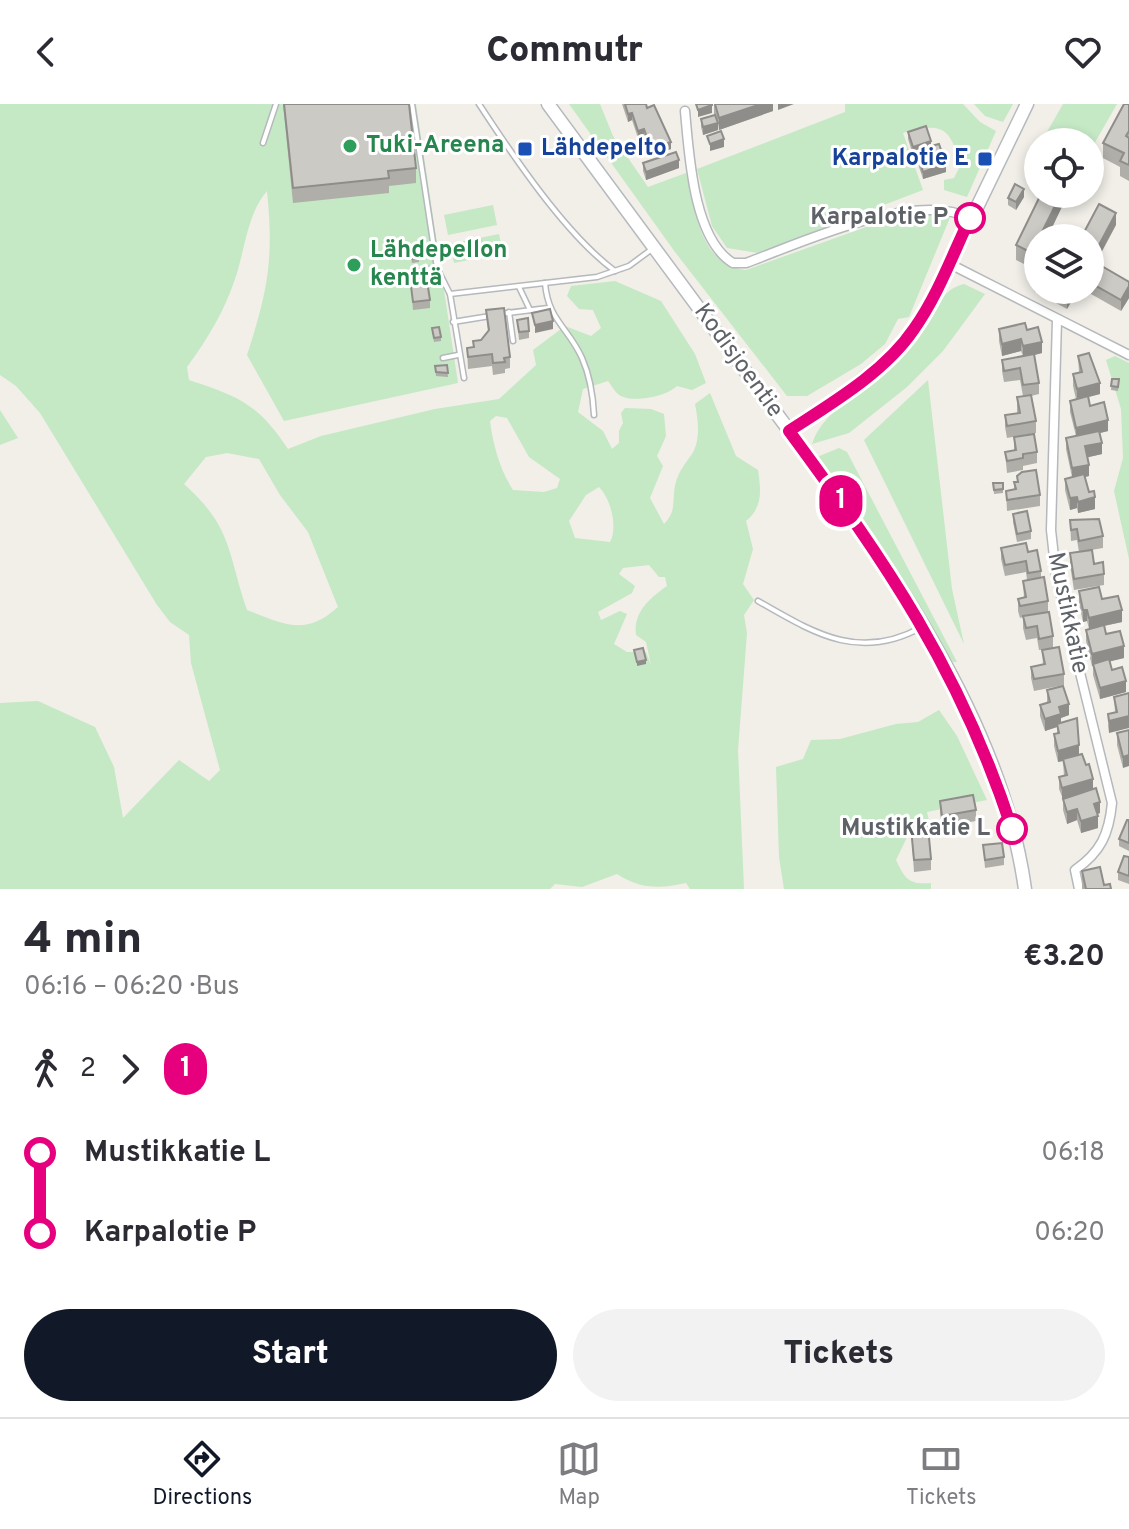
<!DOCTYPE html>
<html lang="en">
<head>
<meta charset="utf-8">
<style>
	:root { --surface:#fff; --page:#f2f2f3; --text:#2b2b33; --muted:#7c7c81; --line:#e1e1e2; --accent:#111827 }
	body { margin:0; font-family:Overpass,sans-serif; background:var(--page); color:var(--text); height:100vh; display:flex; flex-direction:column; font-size:30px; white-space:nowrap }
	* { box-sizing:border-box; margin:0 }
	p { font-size:26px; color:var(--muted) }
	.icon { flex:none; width:44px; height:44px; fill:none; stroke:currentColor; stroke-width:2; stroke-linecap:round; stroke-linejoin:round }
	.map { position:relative; height:785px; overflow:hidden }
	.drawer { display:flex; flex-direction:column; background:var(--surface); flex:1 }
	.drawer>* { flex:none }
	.badge { padding:0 16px; border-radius:26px; font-size:28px; line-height:52px }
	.tools { position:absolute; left:1024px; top:24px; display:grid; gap:16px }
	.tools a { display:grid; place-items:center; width:80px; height:80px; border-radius:50%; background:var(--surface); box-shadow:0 4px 12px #0003; font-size:40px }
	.map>.badge { position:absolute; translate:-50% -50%; box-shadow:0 0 0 4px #fff }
	.legs { display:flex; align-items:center; gap:12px; height:88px; padding:0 24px; font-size:26px }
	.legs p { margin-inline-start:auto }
	.head { display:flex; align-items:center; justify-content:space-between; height:136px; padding:0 24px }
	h1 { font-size:44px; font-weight:800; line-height:60px }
	.action { display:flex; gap:16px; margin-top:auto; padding:16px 24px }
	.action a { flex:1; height:92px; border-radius:48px; background:var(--accent); color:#fff; font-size:32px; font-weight:800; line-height:92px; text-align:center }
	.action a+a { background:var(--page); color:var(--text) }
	ul { padding:0 24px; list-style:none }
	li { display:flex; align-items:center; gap:28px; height:80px; font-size:30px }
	li i { display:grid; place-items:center; width:12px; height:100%; margin:0 10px; background:currentColor }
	li i::after { content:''; width:20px; height:20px; margin:-10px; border:6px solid; border-radius:50%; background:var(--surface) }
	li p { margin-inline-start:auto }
	li:first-child i { background:linear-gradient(#0000 50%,currentColor 0) }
	li:last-child i { background:linear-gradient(currentColor 50%,#0000 0) }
	header { display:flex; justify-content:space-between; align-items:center; height:104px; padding:0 24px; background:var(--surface); font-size:36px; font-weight:800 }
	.tabs { display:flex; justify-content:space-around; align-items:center; height:112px; border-top:2px solid var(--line); background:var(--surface); font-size:22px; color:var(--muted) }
	.tabs a { display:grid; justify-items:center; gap:4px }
	.tabs .selected { color:var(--accent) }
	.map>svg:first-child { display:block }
</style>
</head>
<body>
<header><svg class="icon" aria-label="back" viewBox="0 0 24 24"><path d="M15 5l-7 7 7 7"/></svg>Commutr<svg class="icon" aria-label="heart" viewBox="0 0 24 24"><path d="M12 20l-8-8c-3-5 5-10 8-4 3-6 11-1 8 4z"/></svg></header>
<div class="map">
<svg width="1129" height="785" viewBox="0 0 1129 785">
	<rect width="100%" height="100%" fill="#f1efe8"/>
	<!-- green -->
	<g fill="#c5e8c5" fill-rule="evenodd">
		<path d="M0,0H416L458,279L284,317L247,251C268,186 274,155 267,87C247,110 245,146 235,175C224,208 208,234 187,263L189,276C240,293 258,300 288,345L321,332L435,305L499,295L536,261L533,246L565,222L591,232L601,224L593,206L579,205L567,192L571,182L615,177L661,197L695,250L706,279L692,286L677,282C667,292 635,299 621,292C616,290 612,282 608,277L583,285L578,308L603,327L612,345L619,339V327L623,319L621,309L625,304L651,305L664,310L666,332L657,352L663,362L650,394L664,420C678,406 671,395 676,378C679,367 685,360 692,350C701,336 698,315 695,300L710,289L736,352L758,366C761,386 763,403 746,417L753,445L743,480L754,496L744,511L747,529L738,646L744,785H690L686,779C659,785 640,785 617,770L582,783L555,780L550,785H0V599L38,597L95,623L114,663L123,714L179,656L209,677L220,666L191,559L189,531L170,518L157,501L40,309L16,282L0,271ZM496,312L507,314L529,353L560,375L557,384L544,388L513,386C500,366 493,341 490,317ZM227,349L259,355L280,391L308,428L338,503C305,533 284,520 247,506C227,448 233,424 184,380L206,353ZM599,383C611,395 618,424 610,438L575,434L569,417L586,391ZM649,461L659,473H665L667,482C650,494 633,508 636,531L646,538L651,561L646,548H627L614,540L627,510L620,507L601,516L598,508L632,489L635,482L619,470L623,464Z"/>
		<path d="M569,0H600L613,32L648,83L686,69C696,107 699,160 746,166L908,108L951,111L909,213L898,215L885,240L861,260L807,292H787L675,148Z"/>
		<path d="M845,0H963L980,18L996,27L967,93L944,86V76L954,74L960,62C951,22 941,18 903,29L923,86L758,149L727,144L712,122L697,65L845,8Z"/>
		<polygon points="974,0 1013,0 1003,18 985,12"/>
		<polygon points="1063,0 1117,0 1090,47 1090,38 1063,38 1047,28"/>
		<polygon points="493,101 497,121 448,131 444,111"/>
		<polygon points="499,130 503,149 454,159 450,140"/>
		<path d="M964,180L985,190L943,247L907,283L849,329L812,340C824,303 870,285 896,258C906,247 917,236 925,224C939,206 939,186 964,180Z"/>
		<polygon points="1115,252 1129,259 1129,455 1114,387 1123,354 1121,305 1106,256"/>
		<polygon points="928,276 952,485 964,540 864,336"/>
		<polygon points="0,306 18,334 0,341"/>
		<polygon points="839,344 847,348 957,558 953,558 873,429 817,353"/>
		<path d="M939,606L957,632L987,696L927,708L932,730L909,729L896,756C905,775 909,781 931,779V785H784L779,753L776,663L803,655L811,636L840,635L896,620L918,618Z"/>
	</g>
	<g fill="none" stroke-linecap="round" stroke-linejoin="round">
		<!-- lane casing -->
		<g stroke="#b5b8bc" stroke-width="7">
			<g id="lane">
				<polyline points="412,0 437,164 450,190 464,274"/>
				<path d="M479,0C513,52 566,131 615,167"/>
				<polyline points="263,39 276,0"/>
				<polyline points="419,167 436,164"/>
				<path d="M545,179C548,216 568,223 582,254C590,272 593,291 594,311"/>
				<polyline points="519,183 530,206"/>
				<polyline points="450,190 597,173 629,162 652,145"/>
				<polyline points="509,208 513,237"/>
				<polyline points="499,210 548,204"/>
				<polyline points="453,218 490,212"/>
				<polyline points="443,254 458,251"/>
				<path d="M758,497C814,529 859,558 922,523"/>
			</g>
		</g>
		<!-- street casing -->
		<g stroke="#b5b8bc" stroke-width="11">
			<g id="street">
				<path d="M685,7C689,49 693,135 733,159H746C803,138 914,86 970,114"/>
				<polyline points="950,160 1129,251"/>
				<path d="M1057,216L1051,426L1056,471L1112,699C1109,730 1101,748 1075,766L1079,785"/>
			</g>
		</g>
		<!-- secondary casing -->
		<g stroke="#b6babf" stroke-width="15">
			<g id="secondary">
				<path d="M548,0C618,94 687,189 757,283C865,430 999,598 1025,785"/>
				<polyline points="789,327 841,293 897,247 913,227 936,188 1027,0"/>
			</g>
		</g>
		<!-- lane -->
		<use href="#lane" stroke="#fff" stroke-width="4"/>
		<!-- street -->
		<use href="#street" stroke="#fff" stroke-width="8"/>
		<!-- secondary -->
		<use href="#secondary" stroke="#fff" stroke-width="12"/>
	</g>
	<!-- wall -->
	<g fill="#afaea9">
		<polygon points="283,0 409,0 416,64 416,79 389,82 389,89 293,99"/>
		<polygon points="622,0 646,0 671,45 651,52 644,32 638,34 632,16 628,18"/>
		<polygon points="714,0 773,0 773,7 719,26 718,20 718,26 703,31 701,23 701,15 714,11"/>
		<polygon points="1129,0 1129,77 1120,72 1120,63 1103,54 1103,39"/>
		<polygon points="908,28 931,45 913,51 908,35"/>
		<polygon points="931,42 946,68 923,75 918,60 918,52 931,48"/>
		<polygon points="643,59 679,64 646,76 643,67"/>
		<polygon points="1068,90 1047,134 1038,134 1038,152 1032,164 1016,156 1016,141"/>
		<polygon points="1024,93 1016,106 1008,101 1008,94"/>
		<polygon points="410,145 419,154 419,158 412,159"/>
		<polygon points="419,165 430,196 430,204 413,206 411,182 420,180"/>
		<polygon points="1038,172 1038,186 1064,186 1071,198 1067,205 1034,187 1034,179"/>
		<polygon points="1129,178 1129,194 1121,207 1091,190 1091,179"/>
		<polygon points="486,206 510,253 510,264 505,265 505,269 493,271 492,262 468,265 467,244 473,243 473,237 481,236 488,227"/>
		<polygon points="517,216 529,227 529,234 519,236"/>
		<polygon points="432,224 441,233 441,237 434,238"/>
		<polygon points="999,225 1027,226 1042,249 1034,251 1039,279 1039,290 1031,292 1036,317 1036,329 1007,334 1005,323 1005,311 1017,309 1017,293 1023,292 1020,276 1004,278 1002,267 1002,256 1023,252 1021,247 1002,252 999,237"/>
		<polygon points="1078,252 1100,290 1088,293 1090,302 1108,327 1100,329 1102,350 1088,353 1089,372 1085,373 1089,388 1095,405 1078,409 1077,404 1070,406 1065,386 1065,375 1072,373 1066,345 1066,334 1076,332 1070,308 1070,297 1076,295 1073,282 1073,270 1079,268"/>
		<polygon points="447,261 448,273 436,272 435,262"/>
		<polygon points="1112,275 1119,275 1118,287 1111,286"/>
		<polygon points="1014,333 1037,348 1037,359 1023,362 1023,366 1007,369 1005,348 1014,346"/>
		<polygon points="1017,372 1040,391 1040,402 1007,407 1006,387 1014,385 1014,378 1017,378"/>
		<polygon points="993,379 1003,379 1003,389 994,390"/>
		<polygon points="1013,410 1031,427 1031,435 1017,438 1013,418"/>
		<polygon points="1070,416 1103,432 1103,444 1091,446 1094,460 1104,470 1104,481 1074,486 1070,461 1070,449 1079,448 1077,436 1071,437"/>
		<polygon points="1001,444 1028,448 1041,467 1041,473 1048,497 1048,508 1053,532 1053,544 1039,546 1037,534 1026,536 1023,524 1023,513 1020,514 1018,507 1018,495 1024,494 1023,477 1027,476 1026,468 1005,472 1001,455"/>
		<polygon points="1079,487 1102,495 1122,518 1104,522 1106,530 1124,554 1110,557 1112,566 1126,588 1100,595 1093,571 1093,561 1092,562 1086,537 1086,526 1089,525 1087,517 1083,518 1079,499"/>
		<polygon points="1042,546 1064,570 1064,581 1034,587 1031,574 1031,563 1043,561"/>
		<polygon points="1047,586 1069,611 1061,614 1061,618 1079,651 1093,685 1100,709 1097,710 1098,724 1081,729 1077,716 1067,720 1063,706 1063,695 1059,685 1059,673 1064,672 1063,657 1058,658 1054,642 1054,630 1057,630 1057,623 1045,627 1040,612 1040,601 1047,599"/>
		<polygon points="1129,589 1109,629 1108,622 1108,610 1115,608 1114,593"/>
		<polygon points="1129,626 1123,664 1117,641 1117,629"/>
		<polygon points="940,697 976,706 976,717 942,723 940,709"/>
		<polygon points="1129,716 1129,747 1119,742 1119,735"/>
		<polygon points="911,724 931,755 931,766 914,768"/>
		<polygon points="983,741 1004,753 1004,761 985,764"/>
		<polygon points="1129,753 1129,780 1118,776 1118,768"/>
		<polygon points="1082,767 1104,781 1111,785 1082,785"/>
	</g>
	<!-- shaded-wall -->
	<g fill="#8f8d8a">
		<polygon points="761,0 773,0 773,7 719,26 719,14"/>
		<polygon points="778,0 794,0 778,6"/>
		<polygon points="712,1 712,9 698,13 698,6"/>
		<polygon points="632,9 632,16 628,18 628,10"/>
		<polygon points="718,19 718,26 703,31 703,23"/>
		<polygon points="644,25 644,32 638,34 638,27"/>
		<polygon points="724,35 724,43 710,47 710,40"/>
		<polygon points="931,37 931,45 913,51 913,43"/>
		<polygon points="671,38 671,45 651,52 651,44"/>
		<polygon points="679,56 679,64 646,76 646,68"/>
		<polygon points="946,60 946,68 923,75 923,68"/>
		<polygon points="1024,85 1024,93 1016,106 1016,98"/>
		<polygon points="1061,90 1068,90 1047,134 1039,134"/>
		<polygon points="1116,109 1116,121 1090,170 1090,158"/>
		<polygon points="1038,137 1038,152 1032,164 1032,149"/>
		<polygon points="1129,182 1129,194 1121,207 1121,196"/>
		<polygon points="1071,190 1071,198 1067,205 1067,197"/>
		<polygon points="553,217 553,225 535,229 535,221"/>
		<polygon points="1021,235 1021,247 1002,252 1002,240"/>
		<polygon points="1042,238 1042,249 1023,254 1023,242"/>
		<polygon points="1100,279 1100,290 1077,296 1077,285"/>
		<polygon points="1108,316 1108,327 1076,335 1076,324"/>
		<polygon points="1102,339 1102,350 1085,354 1085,342"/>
		<polygon points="1089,361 1089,372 1072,376 1072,364"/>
		<polygon points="1077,393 1077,404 1070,406 1070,394"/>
		<polygon points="1095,393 1095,405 1078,409 1078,398"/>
		<polygon points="1083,506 1087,506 1087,517 1083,518"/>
		<polygon points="1122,506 1122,518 1089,525 1089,514"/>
		<polygon points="1124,542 1124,554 1092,562 1092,550"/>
		<polygon points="646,556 646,560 637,562 637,558"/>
		<polygon points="1126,577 1126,588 1100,595 1100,584"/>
		<polygon points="1069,600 1069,611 1061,614 1061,622 1057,620 1057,623 1045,627 1045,615 1059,603"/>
		<polygon points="1129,612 1129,624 1109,629 1109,617"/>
		<polygon points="1079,641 1079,653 1058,658 1058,647"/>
		<polygon points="1129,651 1129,662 1123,664 1123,653"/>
		<polygon points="1093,675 1093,686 1062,695 1062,684"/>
		<polygon points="1100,698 1100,709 1094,711 1094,700"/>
		<polygon points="1077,705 1077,716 1067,720 1067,708"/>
		<polygon points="1098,712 1098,724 1081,729 1081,717"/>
	</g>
	<!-- building -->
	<g fill="#cccac5" stroke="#8f8d8a" stroke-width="2">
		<polygon points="284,0 409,0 416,64 388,67 389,74 293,84"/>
		<polygon points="625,0 646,0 647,4 654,1 671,38 651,44 644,25 638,27 632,9 628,10"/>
		<polygon points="696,0 712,0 712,1 698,6"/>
		<polygon points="715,0 761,0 719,14"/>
		<polygon points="1124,0 1129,0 1129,27 1126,32 1129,34 1129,61 1120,57 1124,49 1103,39"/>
		<polygon points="715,11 718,19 703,23 701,15"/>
		<polygon points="926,22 931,37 913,43 908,28"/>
		<polygon points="721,27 724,35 710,40 707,32"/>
		<polygon points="939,40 946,60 923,68 918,52 933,47 931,42"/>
		<polygon points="676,48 679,56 646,68 643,59"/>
		<polygon points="1015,80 1024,85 1016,98 1008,94"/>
		<polygon points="1041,90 1061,90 1039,134 1038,134 1032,149 1016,141"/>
		<polygon points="1099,100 1116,109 1090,158 1090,134 1081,134"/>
		<polygon points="417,144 419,154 412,155 410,145"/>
		<polygon points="1100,161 1129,178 1129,182 1121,196 1091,179"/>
		<polygon points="425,164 430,196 413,198 411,182 421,180 419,165"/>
		<polygon points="1038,172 1038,181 1034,179"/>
		<polygon points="1047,186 1064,186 1071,190 1067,197"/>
		<polygon points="504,204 510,253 504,254 505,258 493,259 492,250 468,253 467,244 474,243 473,237 481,236 489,226 486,206"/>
		<polygon points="550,205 553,217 535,221 532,209"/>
		<polygon points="528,214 529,227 519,228 517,216"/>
		<polygon points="1025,219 1027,226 1038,223 1042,238 1023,242 1021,235 1002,240 999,225"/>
		<polygon points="439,223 441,233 434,234 432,224"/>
		<polygon points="1089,249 1100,279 1077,285 1073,270 1082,268 1078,252"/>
		<polygon points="1034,250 1039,279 1023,281 1020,264 1004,267 1002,256"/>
		<polygon points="447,261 448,269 436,268 435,262"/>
		<polygon points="1112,275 1119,275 1118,283 1111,282"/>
		<polygon points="1031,291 1036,317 1007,322 1005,311 1020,309 1017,293"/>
		<polygon points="1088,292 1090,302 1104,298 1108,316 1076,324 1070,297"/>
		<polygon points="1099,327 1102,339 1085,342 1089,361 1072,364 1066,334"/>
		<polygon points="1034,330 1037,348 1023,350 1023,354 1007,357 1005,348 1016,346 1014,333"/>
		<polygon points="1036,366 1040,391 1007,396 1006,387 1016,385 1014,378 1018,378 1017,372 1022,368"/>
		<polygon points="1084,370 1089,388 1094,387 1095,393 1078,398 1077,393 1070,394 1065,375"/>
		<polygon points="993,379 1003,379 1003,385 994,386"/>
		<polygon points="1027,407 1031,427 1017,430 1013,410"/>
		<polygon points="1099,415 1103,432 1079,437 1077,425 1071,426 1070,416"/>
		<polygon points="1026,439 1028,448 1037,446 1041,467 1028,469 1026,457 1005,461 1001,444"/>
		<polygon points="1092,446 1094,460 1103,458 1104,470 1074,475 1070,449"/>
		<polygon points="1044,473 1048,497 1020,502 1018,495 1026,493 1023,477"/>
		<polygon points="1099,483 1102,495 1118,492 1122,506 1089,514 1087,506 1083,506 1079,487"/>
		<polygon points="1049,508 1053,532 1039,535 1037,522 1026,524 1023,512"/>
		<polygon points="1104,521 1106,530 1120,527 1124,542 1092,550 1086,526"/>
		<polygon points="1059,543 1064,570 1034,575 1031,563 1045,560 1042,546"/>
		<polygon points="643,544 646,556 637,558 634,546"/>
		<polygon points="1109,555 1112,566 1122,563 1126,577 1100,584 1093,560"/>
		<polygon points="1063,582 1069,600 1059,603 1061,610 1045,615 1040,601 1050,598 1047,586"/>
		<polygon points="1129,589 1129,612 1109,617 1108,610 1117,608 1114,593"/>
		<polygon points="1077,614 1079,641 1058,647 1054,630 1059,629 1057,620"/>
		<polygon points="1129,626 1129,651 1123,653 1117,629"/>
		<polygon points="1082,650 1086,661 1089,660 1093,675 1062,684 1059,673 1067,671 1063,655"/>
		<polygon points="1096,684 1100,698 1094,700 1098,712 1081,717 1077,705 1067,708 1063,695"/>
		<polygon points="973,691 976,706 942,712 940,697"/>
		<polygon points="1127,716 1129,716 1129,739 1119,735"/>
		<polygon points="928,723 931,755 914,756 911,724"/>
		<polygon points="1002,739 1004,753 985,756 983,741"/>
		<polygon points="1124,752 1129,753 1129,772 1118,768"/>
		<polygon points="1100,763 1104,781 1110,780 1111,785 1086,785 1082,767"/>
	</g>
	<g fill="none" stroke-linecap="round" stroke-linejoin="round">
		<!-- line-1 casing -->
		<g stroke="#fff" stroke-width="18">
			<path id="line-1" d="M970,114C952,152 938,191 914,225C885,268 832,299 789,327C887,460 960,566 1012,725"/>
		</g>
		<!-- line-1 -->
		<use href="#line-1" stroke="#e6007e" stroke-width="12"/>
	</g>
	<!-- markers -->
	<g fill="#2e9e5b" stroke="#fff" stroke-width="3">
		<circle cx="350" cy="42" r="8"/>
		<circle cx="354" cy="161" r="8"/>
	</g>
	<g fill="#1a4fb4" stroke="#fff" stroke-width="3">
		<rect x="517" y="37" width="16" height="16" rx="4"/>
		<rect x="977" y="47" width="16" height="16" rx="4"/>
	</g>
	<g fill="#fff" stroke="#e6007e" stroke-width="4">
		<circle cx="970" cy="114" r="14"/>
		<circle cx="1012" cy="725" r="14"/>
	</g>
	<g text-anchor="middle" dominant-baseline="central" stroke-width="6" stroke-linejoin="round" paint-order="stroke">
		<!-- leisure labels -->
		<g font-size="24" font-weight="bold" fill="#27864d" stroke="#fff" text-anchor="start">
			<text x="366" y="42">Tuki-Areena</text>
			<text x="370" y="147">Lähdepellon<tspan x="370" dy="28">kenttä</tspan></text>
		</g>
		<!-- transit labels -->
		<g font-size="24" font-weight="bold" fill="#164399" stroke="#fff" text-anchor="start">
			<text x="541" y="45">Lähdepelto</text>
			<text x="969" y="55" text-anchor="end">Karpalotie E</text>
		</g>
		<!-- stop labels -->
		<g font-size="24" font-weight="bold" fill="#5f6368" stroke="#fff" text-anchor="end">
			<text x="948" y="114">Karpalotie P</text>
			<text x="990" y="725">Mustikkatie L</text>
		</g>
		<!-- street labels -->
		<g font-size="24" fill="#5f6368" stroke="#fff">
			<text transform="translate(738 257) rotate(54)">Kodisjoentie</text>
			<text transform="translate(1067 509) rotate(78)">Mustikkatie</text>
		</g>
	</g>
</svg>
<div class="tools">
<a><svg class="icon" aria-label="locate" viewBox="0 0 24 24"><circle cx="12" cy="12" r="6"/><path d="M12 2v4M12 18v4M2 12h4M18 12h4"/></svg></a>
<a><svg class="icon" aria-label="layers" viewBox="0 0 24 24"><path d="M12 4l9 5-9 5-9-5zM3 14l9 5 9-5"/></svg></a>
</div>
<b class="badge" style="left:841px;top:397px;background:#e6007e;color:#fff">1</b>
</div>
<section class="drawer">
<div class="head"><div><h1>4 min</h1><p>06:16 – 06:20 · Bus</p></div><b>€3.20</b></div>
<div class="legs"><svg class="icon" aria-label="walk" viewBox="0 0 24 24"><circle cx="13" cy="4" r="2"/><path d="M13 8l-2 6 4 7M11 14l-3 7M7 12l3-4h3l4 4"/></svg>2<svg class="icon" aria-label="forward" viewBox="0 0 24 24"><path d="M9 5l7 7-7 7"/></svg><b class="badge" style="background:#e6007e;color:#fff">1</b></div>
<ul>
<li><i style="color:#e6007e"></i><b>Mustikkatie L</b><p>06:18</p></li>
<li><i style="color:#e6007e"></i><b>Karpalotie P</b><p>06:20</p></li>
</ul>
<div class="action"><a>Start</a><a>Tickets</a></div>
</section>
<nav class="tabs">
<a class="selected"><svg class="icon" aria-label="directions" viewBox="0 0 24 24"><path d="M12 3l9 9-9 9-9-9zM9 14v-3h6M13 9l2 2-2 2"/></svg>Directions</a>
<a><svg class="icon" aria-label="map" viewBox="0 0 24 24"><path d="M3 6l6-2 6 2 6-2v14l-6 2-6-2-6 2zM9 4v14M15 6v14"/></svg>Map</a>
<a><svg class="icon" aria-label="tickets" viewBox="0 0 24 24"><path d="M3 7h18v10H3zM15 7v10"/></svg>Tickets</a>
</nav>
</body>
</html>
